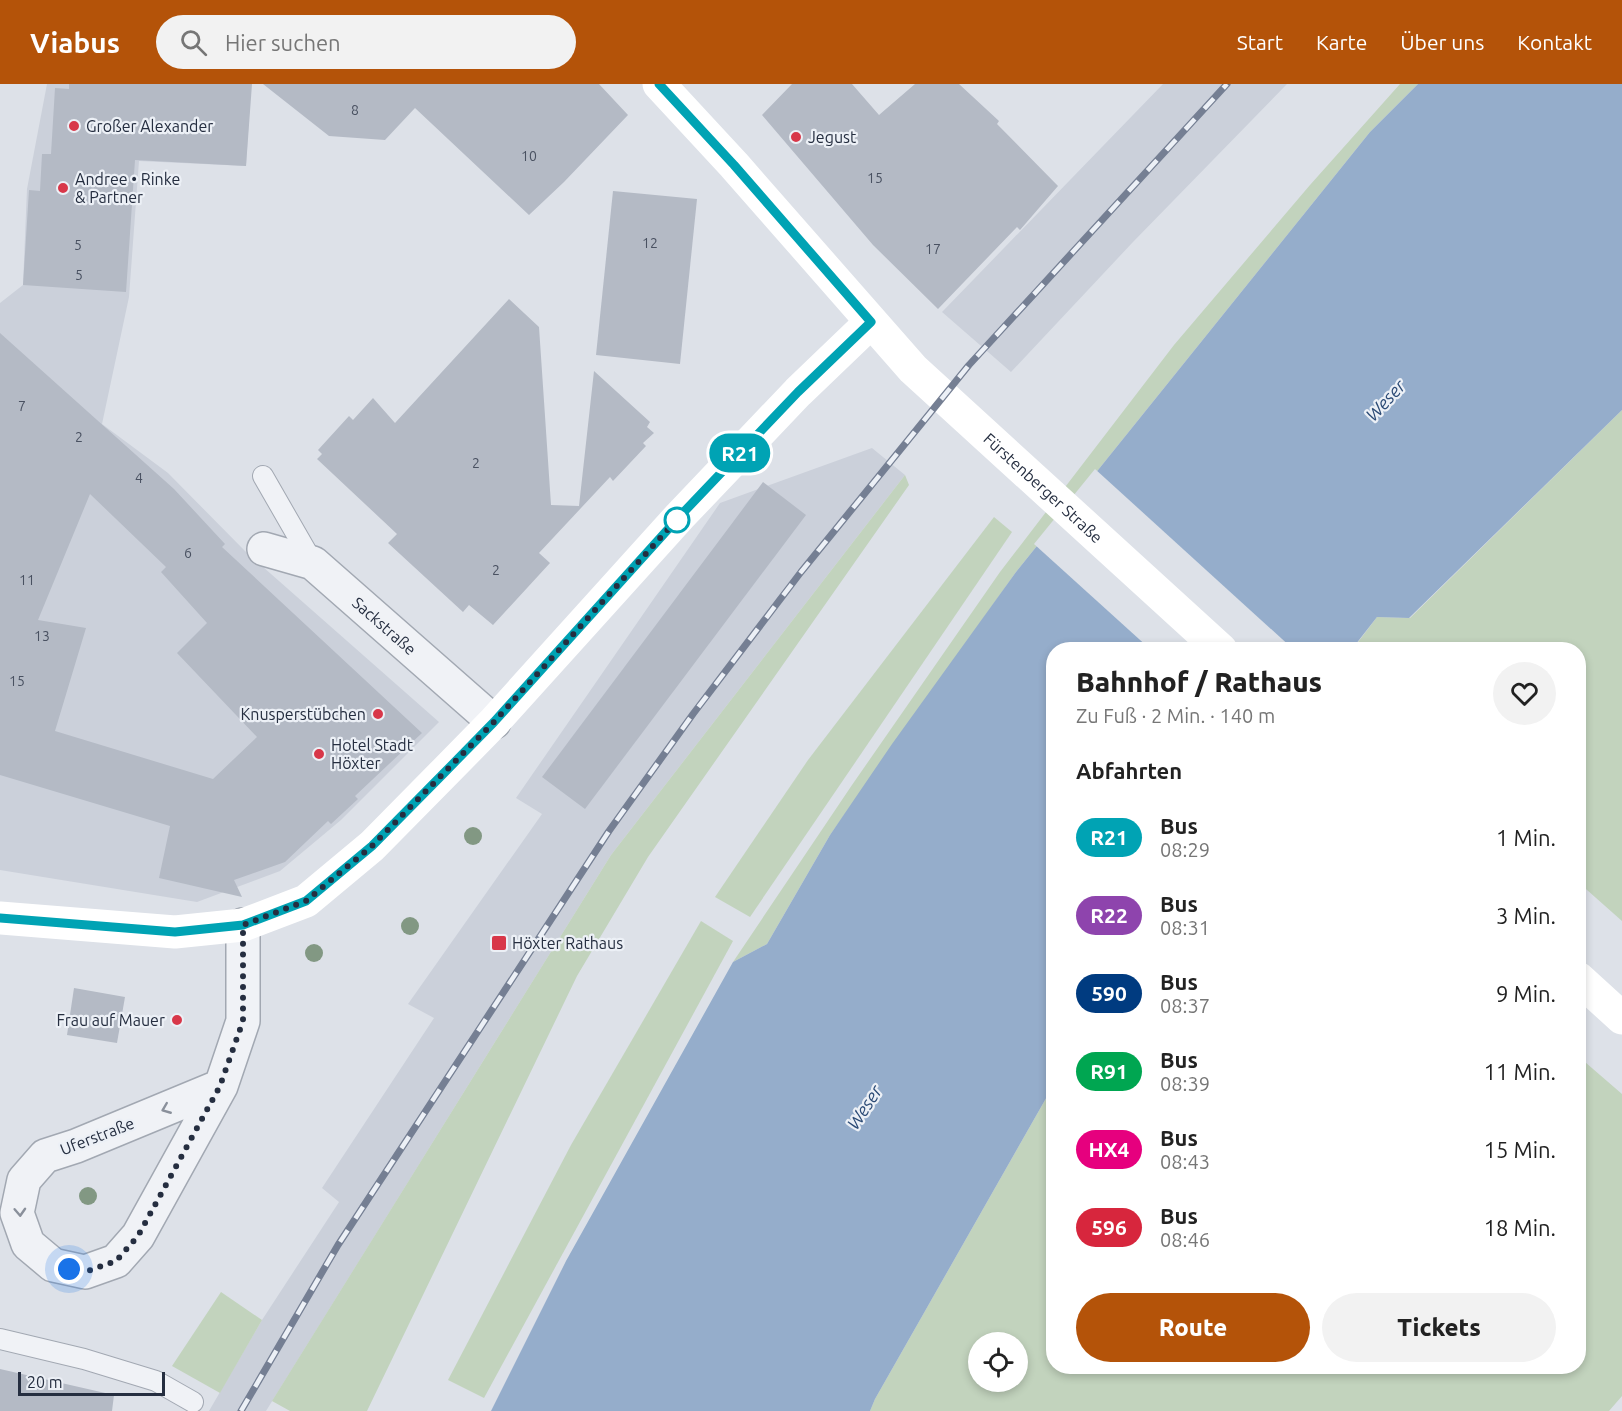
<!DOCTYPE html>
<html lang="de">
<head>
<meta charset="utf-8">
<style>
	:root { --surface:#fff; --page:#f2f2f2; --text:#222; --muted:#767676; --accent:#b45309 }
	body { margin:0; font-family:Ubuntu,sans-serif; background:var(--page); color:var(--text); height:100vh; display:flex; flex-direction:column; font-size:22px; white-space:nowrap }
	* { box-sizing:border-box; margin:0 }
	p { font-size:20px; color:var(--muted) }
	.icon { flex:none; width:33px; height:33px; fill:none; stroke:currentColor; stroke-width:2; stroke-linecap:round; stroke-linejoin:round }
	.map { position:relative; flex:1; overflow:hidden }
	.panel { position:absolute; left:1046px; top:558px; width:540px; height:732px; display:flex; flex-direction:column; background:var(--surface); border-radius:24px; box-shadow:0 3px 9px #0003 }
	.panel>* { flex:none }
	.badge { padding:0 12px; border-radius:20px; font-size:21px; line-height:39px }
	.tools { position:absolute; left:968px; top:1248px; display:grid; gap:12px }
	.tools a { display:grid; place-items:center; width:60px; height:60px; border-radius:50%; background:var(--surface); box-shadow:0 3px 9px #0003; font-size:30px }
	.scale { position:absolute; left:18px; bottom:15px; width:147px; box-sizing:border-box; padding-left:6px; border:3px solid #252e40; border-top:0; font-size:16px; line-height:21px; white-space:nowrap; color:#252e40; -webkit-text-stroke:4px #ecf0f6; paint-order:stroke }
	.you { position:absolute; width:30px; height:30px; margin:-15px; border:4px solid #fff; border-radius:50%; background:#1a73e8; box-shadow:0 0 0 9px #1a73e833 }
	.map>.badge { position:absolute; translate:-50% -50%; box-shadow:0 0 0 3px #fff }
	h2 { padding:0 30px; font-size:22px; line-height:54px }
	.round { display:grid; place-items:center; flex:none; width:63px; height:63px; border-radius:32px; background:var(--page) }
	.headline { display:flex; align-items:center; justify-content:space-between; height:102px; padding:0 30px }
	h1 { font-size:28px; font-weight:800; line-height:45px }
	.cta { display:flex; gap:12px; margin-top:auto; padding:12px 30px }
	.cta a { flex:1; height:69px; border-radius:36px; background:var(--accent); color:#fff; font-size:24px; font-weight:800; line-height:69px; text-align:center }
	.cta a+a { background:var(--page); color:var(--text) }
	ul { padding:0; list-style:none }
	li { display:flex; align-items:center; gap:18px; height:78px; padding:0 30px }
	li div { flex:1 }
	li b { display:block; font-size:22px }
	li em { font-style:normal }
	li .badge { min-width:66px; font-weight:700; text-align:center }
	header { display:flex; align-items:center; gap:36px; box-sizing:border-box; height:84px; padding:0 30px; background:var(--accent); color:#fff }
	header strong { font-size:28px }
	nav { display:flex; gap:33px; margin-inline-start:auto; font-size:21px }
	.search { width:420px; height:54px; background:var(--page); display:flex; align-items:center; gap:15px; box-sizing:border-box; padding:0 21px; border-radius:33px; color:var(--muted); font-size:22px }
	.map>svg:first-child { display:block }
</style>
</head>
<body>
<header>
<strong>Viabus</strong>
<div class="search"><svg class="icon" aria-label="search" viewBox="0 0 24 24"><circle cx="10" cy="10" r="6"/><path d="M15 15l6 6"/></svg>Hier suchen</div>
<nav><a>Start</a><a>Karte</a><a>Über uns</a><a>Kontakt</a></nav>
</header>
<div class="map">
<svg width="1622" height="1327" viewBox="0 0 1622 1327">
	<rect width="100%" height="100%" fill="#dde1e8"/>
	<!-- built -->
	<g fill="#cbd0da">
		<polygon points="47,0 251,0 246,82 139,77 129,213 102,340 168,389 245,467 439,638 341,736 280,787 197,818 0,786 0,219 23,201 27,105"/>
		<polygon points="1163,0 1287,0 1133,158 1011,288 942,228"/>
		<polygon points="872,364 905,391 611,771 266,1327 209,1327 262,1236 339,1118 322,1104 434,934 408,920 542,730 516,714 720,419"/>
	</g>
	<!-- green -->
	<g fill="#c2d3bd" fill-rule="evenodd">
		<polygon points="1400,0 1418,0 1370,48 1016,488 830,751 767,860 733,878 852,701 1000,488 1174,261 1310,101"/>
		<polygon points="1622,326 1622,837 1578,798 1578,566 1352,566 1377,533 1410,534"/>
		<polygon points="905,391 909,401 648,773 577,892 367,1327 290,1327 272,1317 611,771"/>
		<polygon points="994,433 1012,448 750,833 715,813 808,676"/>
		<polygon points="701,837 733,857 484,1314 448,1296 571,1061"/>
		<path d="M1578,972L1622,1010V1312L1609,1327H870L875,1315L1053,1002V1282H1578ZM978,1258H1017V1298H978Z"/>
		<polygon points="221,1208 262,1236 220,1309 172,1282"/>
	</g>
	<!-- water -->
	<polygon fill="#95adcb" points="1418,0 1622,0 1622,326 1409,534 1377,533 1352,565 1053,566 1053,1002 875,1315 870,1327 491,1327 566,1177 733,878 767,860 830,751 892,660 1016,488 1370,48"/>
	<!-- pier -->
	<polygon fill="#dde1e8" points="1095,385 1293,565 1150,565 1034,460"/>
	<!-- building -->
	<g fill="#b4bac5" fill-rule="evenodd">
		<polygon points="69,0 252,0 246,82 135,76 126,208 23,201 29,106 40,107 42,70 51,70 55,4 69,5"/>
		<polygon points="263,0 599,0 628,31 564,98 529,131 415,24 385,56 329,52"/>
		<polygon points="792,0 852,0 879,31 915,0 959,0 999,37 997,40 1058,102 1020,146 1017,143 938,225 873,161 762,31"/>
		<polygon points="613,107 697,115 680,280 596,271"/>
		<polygon points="509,215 539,243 551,421 579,422 594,287 650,338 647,343 654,349 643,359 646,362 613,397 610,393 539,469 550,479 493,541 469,521 463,528 388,459 397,450 317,375 322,370 318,366 349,332 353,336 373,314 395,339"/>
		<path d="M0,249L174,405L225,460L222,463L422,649L355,712L358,715L331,740L328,737L285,778L234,796L242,813L159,794L170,742L0,691ZM90,410L166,483L161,488L207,539L177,569L257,653L213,695L55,647L86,544L38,536Z"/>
		<polygon points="763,398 806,431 585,725 542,693"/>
		<polygon points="74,904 125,913 117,959 67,951"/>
		<polygon points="0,1285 114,1311 112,1327 0,1327"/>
	</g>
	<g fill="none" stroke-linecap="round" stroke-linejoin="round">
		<!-- service casing -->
		<g stroke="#a2a8b2" stroke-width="22">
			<g id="service">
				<polyline points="263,392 313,479"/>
				<polyline points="0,1255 84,1275 156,1297 193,1318"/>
			</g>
		</g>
		<!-- minor casing -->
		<g stroke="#a2a8b2" stroke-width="36">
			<g id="minor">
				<path id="s1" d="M264,465L313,479L494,638"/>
				<polyline points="221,1002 76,1062 45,1072 24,1096 17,1129 28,1160 53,1181 85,1188 116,1177 138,1152 221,1002 243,937 243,841"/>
			</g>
		</g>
		<!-- service -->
		<use href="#service" stroke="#f0f2f6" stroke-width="20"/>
		<!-- minor -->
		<use href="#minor" stroke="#f0f2f6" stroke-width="33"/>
		<!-- secondary -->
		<g stroke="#fff" stroke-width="33">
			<path id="s2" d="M659,0L734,81L913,285L1221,566"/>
			<polyline points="0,834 175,848 243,841 306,817 372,762 445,688 494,638 680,432 798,308 871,238"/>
			<polyline points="1578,894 1622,934"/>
		</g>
		<!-- rail casing -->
		<g stroke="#757f93" stroke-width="7">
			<polyline id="rail" points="241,1327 338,1161 609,747 693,630 801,488 969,281 1227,0"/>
		</g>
		<!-- rail -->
		<use href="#rail" stroke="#ecf0f6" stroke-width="4.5" stroke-dasharray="14" stroke-linecap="butt"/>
	</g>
	<!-- trees -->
	<g fill="#829883">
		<circle cx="473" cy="752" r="9"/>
		<circle cx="410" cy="842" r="9"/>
		<circle cx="314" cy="869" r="9"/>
		<circle cx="88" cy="1112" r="9"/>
	</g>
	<!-- one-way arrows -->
	<defs><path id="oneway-chevron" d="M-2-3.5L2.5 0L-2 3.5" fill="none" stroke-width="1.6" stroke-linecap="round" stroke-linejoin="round" transform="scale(1.5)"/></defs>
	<g stroke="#8a909b">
		<use href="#oneway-chevron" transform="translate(166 1025) rotate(158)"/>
		<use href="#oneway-chevron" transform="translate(20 1128) rotate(87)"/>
	</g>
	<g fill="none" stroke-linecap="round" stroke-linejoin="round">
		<!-- line casing -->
		<g stroke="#fff" stroke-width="14">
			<polyline id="line" points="0,834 175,848 243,841 306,817 372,762 445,688 494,638 680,432 798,308 871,238 734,81 659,0"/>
		</g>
		<!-- line -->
		<use href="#line" stroke="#00a3b4" stroke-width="9"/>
		<!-- walk -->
		<polyline stroke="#252e40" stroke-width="6" stroke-dasharray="0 10.8" points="69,1185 85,1188 116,1177 138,1152 220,1002 243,937 243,841 306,817 372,762 494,638 680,432 677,436"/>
	</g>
	<!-- markers -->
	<g fill="#d83749" stroke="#ecf0f6" stroke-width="2">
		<circle cx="74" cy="42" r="6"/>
		<circle cx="796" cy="53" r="6"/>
		<circle cx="63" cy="104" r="6"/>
		<circle cx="378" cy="630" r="6"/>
		<circle cx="319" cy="670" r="6"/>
		<rect x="491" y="851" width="16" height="16" rx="3"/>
		<circle cx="177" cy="936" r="6"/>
	</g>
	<circle fill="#fff" stroke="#00a3b4" stroke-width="3" cx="677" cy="436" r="12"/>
	<g text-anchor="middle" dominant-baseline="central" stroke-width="4.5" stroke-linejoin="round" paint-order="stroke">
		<!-- number labels -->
		<g font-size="14" fill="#495161">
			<text x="355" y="26">8</text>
			<text x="529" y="72">10</text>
			<text x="875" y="94">15</text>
			<text x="650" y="159">12</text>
			<text x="78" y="161">5</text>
			<text x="933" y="165">17</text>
			<text x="79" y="191">5</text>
			<text x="22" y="322">7</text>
			<text x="79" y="353">2</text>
			<text x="476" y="379">2</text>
			<text x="139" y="394">4</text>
			<text x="188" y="469">6</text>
			<text x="496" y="486">2</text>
			<text x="27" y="496">11</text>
			<text x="42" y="552">13</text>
			<text x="17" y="597">15</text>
		</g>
		<!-- poi labels -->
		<g font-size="16" fill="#252e40" stroke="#ecf0f6" text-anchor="start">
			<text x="86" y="42">Großer Alexander</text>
			<text x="808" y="53">Jegust</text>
			<text x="75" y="95">Andree • Rinke<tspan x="75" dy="18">&amp; Partner</tspan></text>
			<text x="366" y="630" text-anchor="end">Knusperstübchen</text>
			<text x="331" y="661">Hotel Stadt<tspan x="331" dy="18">Höxter</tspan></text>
			<text x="512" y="859">Höxter Rathaus</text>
			<text x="165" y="936" text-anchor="end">Frau auf Mauer</text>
		</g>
		<!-- street labels -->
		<g font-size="16" fill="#252e40" stroke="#ecf0f6">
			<text stroke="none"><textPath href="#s2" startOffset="558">Fürstenberger Straße</textPath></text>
			<text stroke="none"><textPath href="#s1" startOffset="146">Sackstraße</textPath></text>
			<text transform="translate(97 1052) rotate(-21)">Uferstraße</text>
		</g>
		<!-- water labels -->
		<g font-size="18" font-style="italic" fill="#2c4b76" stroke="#ecf0f6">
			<text transform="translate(1385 316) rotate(-47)">Weser</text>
			<text transform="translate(864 1023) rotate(-57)">Weser</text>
		</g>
	</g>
</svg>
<div class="tools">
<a><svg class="icon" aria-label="locate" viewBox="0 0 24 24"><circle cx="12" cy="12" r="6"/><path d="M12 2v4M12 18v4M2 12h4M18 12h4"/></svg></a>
</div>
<div class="scale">20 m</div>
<div class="you" style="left:69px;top:1185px"></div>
<b class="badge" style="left:740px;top:369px;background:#00a3b4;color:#fff">R21</b>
<section class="panel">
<div class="headline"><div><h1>Bahnhof / Rathaus</h1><p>Zu Fuß · 2 Min. · 140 m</p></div><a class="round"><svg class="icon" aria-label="heart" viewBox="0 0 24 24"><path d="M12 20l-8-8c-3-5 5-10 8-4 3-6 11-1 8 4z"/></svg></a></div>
<h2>Abfahrten</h2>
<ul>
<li><span class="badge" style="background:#00a3b4;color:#fff">R21</span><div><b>Bus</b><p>08:29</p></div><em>1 Min.</em></li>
<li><span class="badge" style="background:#8e44ad;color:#fff">R22</span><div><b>Bus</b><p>08:31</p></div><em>3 Min.</em></li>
<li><span class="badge" style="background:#003b80;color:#fff">590</span><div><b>Bus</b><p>08:37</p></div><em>9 Min.</em></li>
<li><span class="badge" style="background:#00a651;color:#fff">R91</span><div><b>Bus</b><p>08:39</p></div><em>11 Min.</em></li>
<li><span class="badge" style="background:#e6007e;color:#fff">HX4</span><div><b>Bus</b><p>08:43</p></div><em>15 Min.</em></li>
<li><span class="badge" style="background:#d7263d;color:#fff">596</span><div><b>Bus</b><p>08:46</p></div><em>18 Min.</em></li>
</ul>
<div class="cta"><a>Route</a><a>Tickets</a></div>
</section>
</div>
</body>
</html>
